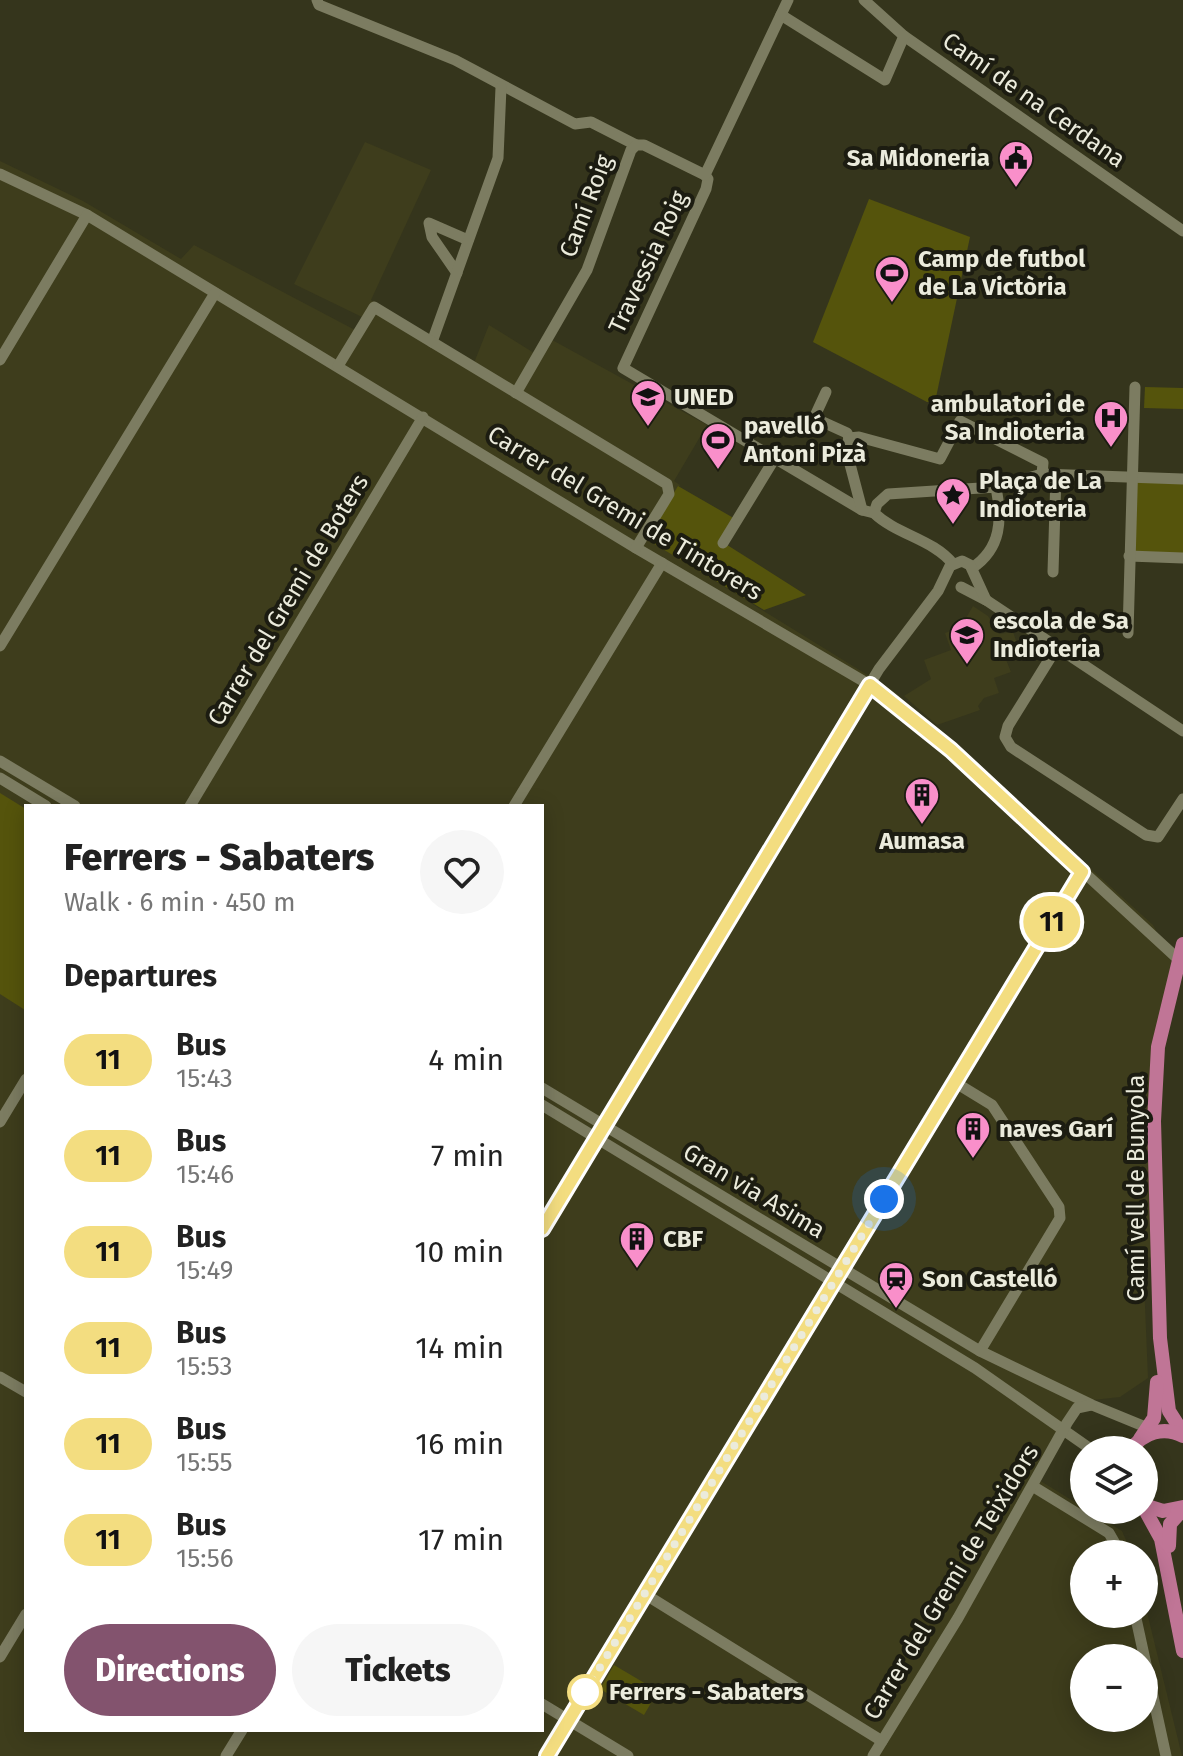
<!DOCTYPE html>
<html lang="en">
<head>
<meta charset="utf-8">
<style>
	:root { --surface:#fff; --page:#f6f6f6; --text:#222; --muted:#767676; --accent:#83536e }
	body { margin:0; font-family:"Fira Sans",sans-serif; background:var(--page); color:var(--text); height:100vh; display:flex; flex-direction:column; font-size:30px; white-space:nowrap }
	* { box-sizing:border-box; margin:0 }
	p { font-size:26px; color:var(--muted) }
	.icon { flex:none; width:44px; height:44px; fill:none; stroke:currentColor; stroke-width:2; stroke-linecap:round; stroke-linejoin:round }
	.map { position:relative; flex:1; overflow:hidden }
	.side { position:absolute; left:24px; top:804px; width:520px; height:928px; display:flex; flex-direction:column; background:var(--surface); border-radius:0px; box-shadow:0 4px 20px #0003 }
	.side>* { flex:none }
	.badge { padding:0 16px; border-radius:26px; font-size:28px; line-height:52px }
	.buttons { position:absolute; left:1070px; top:1436px; display:grid; gap:16px }
	.buttons a { display:grid; place-items:center; width:88px; height:88px; border-radius:50%; background:var(--surface); box-shadow:0 4px 20px #0003; font-size:40px }
	.you { position:absolute; width:40px; height:40px; margin:-20px; border:6px solid #fff; border-radius:50%; background:#1a73e8; box-shadow:0 0 0 12px #1a73e833 }
	.map>.badge { position:absolute; translate:-50% -50%; box-shadow:0 0 0 4px #fff }
	h2 { padding:0 40px; font-size:30px; line-height:72px }
	.round { display:grid; place-items:center; flex:none; width:84px; height:84px; border-radius:42px; background:var(--page) }
	.summary { display:flex; align-items:center; justify-content:space-between; height:136px; padding:0 40px }
	h1 { font-size:38px; font-weight:800; line-height:60px }
	.action { display:flex; gap:16px; margin-top:auto; padding:16px 40px }
	.action a { flex:1; height:92px; border-radius:48px; background:var(--accent); color:#fff; font-size:32px; font-weight:800; line-height:92px; text-align:center }
	.action a+a { background:var(--page); color:var(--text) }
	ul { padding:0; list-style:none }
	li { display:flex; align-items:center; gap:24px; height:96px; padding:0 40px }
	li div { flex:1 }
	li b { display:block; font-size:30px }
	li em { font-style:normal }
	li .badge { min-width:88px; font-weight:700; text-align:center }
	.map>svg:first-child { display:block }
</style>
</head>
<body>
<div class="map">
<svg width="1183" height="1756" viewBox="0 0 1183 1756">
	<rect width="100%" height="100%" fill="#35351c"/>
	<!-- built -->
	<g fill="#3e3d1c" fill-rule="evenodd">
		<path d="M365,142L431,170L371,300L474,363L489,325L534,353L545,336L707,425L674,481L680,485L647,539L895,692L1153,925L1173,962L1158,1047L1157,1257L1143,1258L1148,1378L1120,1397L1075,1402L1034,1477L1122,1531L1132,1554H1084V1614H1144V1600L1182,1756H0V161L83,201L181,259L194,245L355,330L362,317L294,284ZM26,806H542V1730H26ZM1084,1658H1144V1718H1084Z"/>
		<polygon points="973,606 988,616 999,634 1013,632 1019,649 1005,657 1011,672 994,678 999,693 984,698 978,706 980,710 937,725 904,696 931,679 924,660 951,650 945,633 961,627 959,620 966,618"/>
	</g>
	<!-- green -->
	<g fill="#55540c">
		<polygon points="869,199 970,237 935,402 927,402 813,342"/>
		<polygon points="1145,387 1183,388 1183,409 1144,408"/>
		<polygon points="1132,478 1183,479 1183,558 1129,556"/>
		<polygon points="678,486 737,520 724,543 806,595 764,610 646,539"/>
		<polygon points="0,793 26,809 25,1010 0,994"/>
		<polygon points="614,1665 658,1691 644,1715 600,1689"/>
	</g>
	<g fill="none" stroke-linecap="round" stroke-linejoin="round">
		<!-- minor -->
		<g stroke="#7c7c61" stroke-width="11">
			<polyline points="317,0 319,5 455,60 575,124 591,122 636,145"/>
			<polyline points="864,0 904,36 1183,231"/>
			<polyline points="781,15 885,80 904,36"/>
			<polyline points="0,174 87,215 636,548 870,685 951,750 1178,959"/>
			<polyline points="705,175 708,179 706,189 623,368 862,510 874,513"/>
			<polyline points="457,273 432,237 429,223 468,240"/>
			<polyline points="432,342 498,158 501,87"/>
			<polyline points="0,360 87,215"/>
			<polyline points="338,366 374,307 667,484 669,494 636,548"/>
			<polyline points="826,392 814,418 847,433 849,438"/>
			<polyline points="516,393 587,270 631,150 636,145 644,145 705,175 788,0"/>
			<polyline points="996,487 1042,474 1183,479"/>
			<polyline points="862,510 846,449 849,438 859,437 940,459 960,421 1043,463 1042,474"/>
			<polyline points="723,543 775,458"/>
			<polyline points="1129,556 1183,558"/>
			<path d="M953,564C933,539 897,535 874,513L877,504L888,494L996,487C1002,519 1002,548 972,568"/>
			<polyline points="1053,572 1056,475"/>
			<polyline points="961,587 986,600 1183,731"/>
			<polyline points="1128,633 1135,387"/>
			<polyline points="0,646 215,293"/>
			<polyline points="1057,647 1008,726 1005,737 1011,747 1146,835 1158,837 1183,799"/>
			<polyline points="0,761 75,806"/>
			<polyline points="0,778 46,806"/>
			<polyline points="190,806 423,417"/>
			<polyline points="514,806 662,563"/>
			<polyline points="956,1083 992,1105 1059,1207 1060,1218 980,1351"/>
			<polyline points="542,1088 980,1351 1092,1405 1153,1430"/>
			<polyline points="542,1105 975,1368 1092,1450"/>
			<polyline points="0,1122 26,1079"/>
			<polyline points="542,1229 879,669 938,591 950,566 962,561 970,565 986,600"/>
			<polyline points="0,1377 26,1392"/>
			<polyline points="1034,1487 1109,1533 1121,1554"/>
			<polyline points="643,1593 882,1741"/>
			<polyline points="1135,1614 1166,1756"/>
			<polyline points="0,1657 26,1614"/>
			<polyline points="542,1704 628,1756"/>
			<polyline points="226,1756 242,1730"/>
			<polyline points="547,1756 1082,872"/>
			<polyline points="873,1756 958,1618 1067,1423 1077,1408 1091,1405"/>
		</g>
		<!-- major -->
		<g stroke="#c07596" stroke-width="14">
			<polyline points="1183,944 1158,1047 1154,1121 1160,1338 1169,1411 1183,1433"/>
			<polyline points="1140,1439 1154,1418 1157,1382"/>
			<path d="M1131,1450C1143,1432 1164,1426 1183,1436"/>
			<polyline points="1144,1505 1163,1511 1183,1507"/>
			<polyline points="1144,1508 1161,1539 1183,1651"/>
			<polyline points="1169,1546 1170,1524 1183,1509"/>
		</g>
	</g>
	<g fill="none" stroke-linecap="round" stroke-linejoin="round">
		<!-- line casing -->
		<g stroke="#fff" stroke-width="18">
			<polyline id="line" points="542,1229 870,685 951,750 1082,872 547,1756"/>
		</g>
		<!-- line -->
		<use href="#line" stroke="#f3dd80" stroke-width="12"/>
		<!-- walk -->
		<polyline stroke="#ebebdc" stroke-width="8" stroke-dasharray="0 14.4" points="585,1692 884,1199"/>
	</g>
	<!-- icons -->
	<defs>
		<g id="civic-pin" transform="scale(1.8)"><path d="M0 17L-7.5 6A9.5 9.5 0 1 1 7.5 6Z" fill="#f98fca" stroke="#1c1c11"/><path d="M-.6-6.5H3V-4.5H.6V-3L4-1V1h2V6H-6V1h2V-1L-.6-3ZM-1.2 2.5V6h2.4V2.5Z" fill="#111"/></g>
		<g id="stadium-pin" transform="scale(1.8)"><path d="M0 17L-7.5 6A9.5 9.5 0 1 1 7.5 6Z" fill="#f98fca" stroke="#1c1c11"/><path d="M0-5a6.5 5 0 1 0 0 10a6.5 5 0 1 0 0-10ZM-3.5-1.8h7v3.6h-7Z" fill="#111"/></g>
		<g id="university-pin" transform="scale(1.8)"><path d="M0 17L-7.5 6A9.5 9.5 0 1 1 7.5 6Z" fill="#f98fca" stroke="#1c1c11"/><path d="M0-5L7-2L0 1L-7-2ZM-4 1L0 2.5L4 1V4Q0 6-4 4Z" fill="#111"/></g>
		<g id="hospital-pin" transform="scale(1.8)"><path d="M0 17L-7.5 6A9.5 9.5 0 1 1 7.5 6Z" fill="#f98fca" stroke="#1c1c11"/><path d="M-5-5h3v3.5h4V-5h3V5h-3V1.5h-4V5h-3Z" fill="#111"/></g>
		<g id="sight-pin" transform="scale(1.8)"><path d="M0 17L-7.5 6A9.5 9.5 0 1 1 7.5 6Z" fill="#f98fca" stroke="#1c1c11"/><path d="M0-6L1.8-2.2L6-1.7L2.9 1.2L3.7 5.4L0 3.3L-3.7 5.4L-2.9 1.2L-6-1.7L-1.8-2.2Z" fill="#111"/></g>
		<g id="school-pin" transform="scale(1.8)"><path d="M0 17L-7.5 6A9.5 9.5 0 1 1 7.5 6Z" fill="#f98fca" stroke="#1c1c11"/><path d="M0-5L7-2L0 1L-7-2ZM-4 1L0 2.5L4 1V4Q0 6-4 4Z" fill="#111"/></g>
		<g id="building-pin" transform="scale(1.8)"><path d="M0 17L-7.5 6A9.5 9.5 0 1 1 7.5 6Z" fill="#f98fca" stroke="#1c1c11"/><path d="M-4-6H4V6H1V3H-1V6H-4ZM-2.5-4.3h1.7v1.8h-1.7ZM.8-4.3h1.7v1.8H.8ZM-2.5-1h1.7V.8h-1.7ZM.8-1h1.7V.8H.8Z" fill="#111"/></g>
		<g id="station-pin" transform="scale(1.8)"><path d="M0 17L-7.5 6A9.5 9.5 0 1 1 7.5 6Z" fill="#f98fca" stroke="#1c1c11"/><path d="M-3-6H3Q5-6 5-4V2Q5 4 3 4L4.5 6H3L1.5 4h-3L-3 6H-4.5L-3 4Q-5 4-5 2V-4Q-5-6-3-6ZM-3.5-4v3h7v-3ZM-3.5 1v1.5H-2V1ZM2 1v1.5H3.5V1Z" fill="#111"/></g>
	</defs>
	<g fill-rule="evenodd">
		<use href="#civic-pin" x="1016" y="158"/>
		<use href="#stadium-pin" x="892" y="273"/>
		<use href="#university-pin" x="648" y="397"/>
		<use href="#hospital-pin" x="1111" y="418"/>
		<use href="#stadium-pin" x="718" y="440"/>
		<use href="#sight-pin" x="953" y="495"/>
		<use href="#school-pin" x="967" y="635"/>
		<use href="#building-pin" x="922" y="795"/>
		<use href="#building-pin" x="973" y="1129"/>
		<use href="#building-pin" x="637" y="1239"/>
		<use href="#station-pin" x="896" y="1279"/>
	</g>
	<!-- markers -->
	<circle fill="#fff" stroke="#f3dd80" stroke-width="4" cx="585" cy="1692" r="16"/>
	<g text-anchor="middle" dominant-baseline="central" stroke-width="8" stroke-linejoin="round" paint-order="stroke">
		<!-- street labels -->
		<g font-size="24" fill="#ebebdc" stroke="#1c1c11">
			<text transform="translate(1034 100) rotate(35)">Camí de na Cerdana</text>
			<text transform="translate(586 206) rotate(-69)">Camí Roig</text>
			<text transform="translate(648 262) rotate(-65)">Travessia Roig</text>
			<text transform="translate(625 513) rotate(31)">Carrer del Gremi de Tintorers</text>
			<text transform="translate(288 600) rotate(-59)">Carrer del Gremi de Boters</text>
			<text transform="translate(1136 1188) rotate(-90)">Camí vell de Bunyola</text>
			<text transform="translate(754 1191) rotate(31)">Gran via Asima</text>
			<text transform="translate(951 1582) rotate(-59)">Carrer del Gremi de Teixidors</text>
		</g>
		<!-- poi labels -->
		<g font-size="24" font-weight="bold" fill="#ebebdc" stroke="#1c1c11" text-anchor="start">
			<text x="990" y="158" text-anchor="end">Sa Midoneria</text>
			<text x="918" y="259">Camp de futbol<tspan x="918" dy="28">de La Victòria</tspan></text>
			<text x="674" y="397">UNED</text>
			<text x="1085" y="404" text-anchor="end">ambulatori de<tspan x="1085" dy="28">Sa Indioteria</tspan></text>
			<text x="744" y="426">pavelló<tspan x="744" dy="28">Antoni Pizà</tspan></text>
			<text x="979" y="481">Plaça de La<tspan x="979" dy="28">Indioteria</tspan></text>
			<text x="993" y="621">escola de Sa<tspan x="993" dy="28">Indioteria</tspan></text>
			<text x="922" y="841" text-anchor="middle">Aumasa</text>
			<text x="999" y="1129">naves Garí</text>
			<text x="663" y="1239">CBF</text>
			<text x="922" y="1279">Son Castelló</text>
		</g>
		<!-- stop labels -->
		<g font-size="24" font-weight="bold" fill="#ebebdc" stroke="#1c1c11" text-anchor="start">
			<text x="609" y="1692">Ferrers - Sabaters</text>
		</g>
	</g>
</svg>
<div class="buttons">
<a><svg class="icon" aria-label="layers" viewBox="0 0 24 24"><path d="M12 4l9 5-9 5-9-5zM3 14l9 5 9-5"/></svg></a>
<a>+</a>
<a>−</a>
</div>
<div class="you" style="left:884px;top:1199px"></div>
<b class="badge" style="left:1052px;top:922px;background:#f3dd80;color:#111">11</b>
<section class="side">
<div class="summary"><div><h1>Ferrers - Sabaters</h1><p>Walk · 6 min · 450 m</p></div><a class="round"><svg class="icon" aria-label="heart" viewBox="0 0 24 24"><path d="M12 20l-8-8c-3-5 5-10 8-4 3-6 11-1 8 4z"/></svg></a></div>
<h2>Departures</h2>
<ul>
<li><span class="badge" style="background:#f3dd80;color:#111">11</span><div><b>Bus</b><p>15:43</p></div><em>4 min</em></li>
<li><span class="badge" style="background:#f3dd80;color:#111">11</span><div><b>Bus</b><p>15:46</p></div><em>7 min</em></li>
<li><span class="badge" style="background:#f3dd80;color:#111">11</span><div><b>Bus</b><p>15:49</p></div><em>10 min</em></li>
<li><span class="badge" style="background:#f3dd80;color:#111">11</span><div><b>Bus</b><p>15:53</p></div><em>14 min</em></li>
<li><span class="badge" style="background:#f3dd80;color:#111">11</span><div><b>Bus</b><p>15:55</p></div><em>16 min</em></li>
<li><span class="badge" style="background:#f3dd80;color:#111">11</span><div><b>Bus</b><p>15:56</p></div><em>17 min</em></li>
</ul>
<div class="action"><a>Directions</a><a>Tickets</a></div>
</section>
</div>
</body>
</html>
